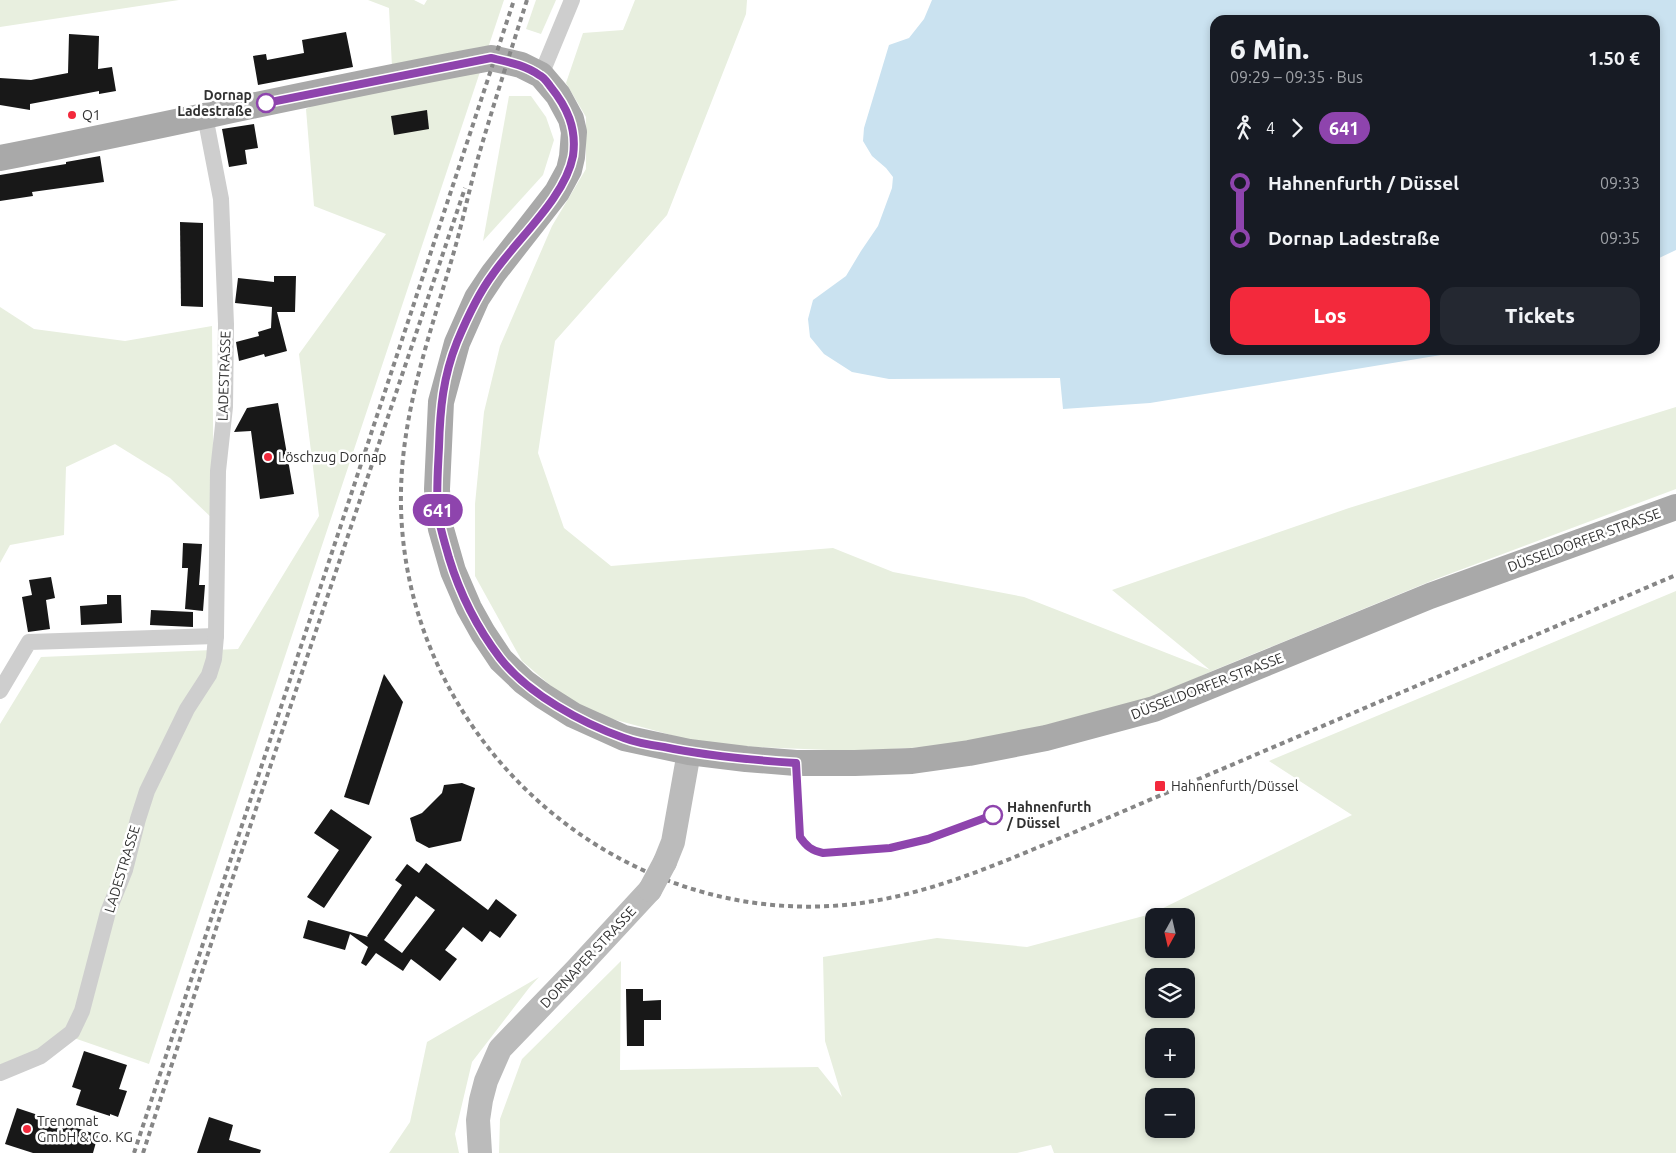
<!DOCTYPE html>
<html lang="de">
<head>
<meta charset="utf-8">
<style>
	:root { --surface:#171b24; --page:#242831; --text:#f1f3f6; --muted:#9ea1a6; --accent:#f3293c }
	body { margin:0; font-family:Ubuntu,sans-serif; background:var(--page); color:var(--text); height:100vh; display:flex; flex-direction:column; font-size:19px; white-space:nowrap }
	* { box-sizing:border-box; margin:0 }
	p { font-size:16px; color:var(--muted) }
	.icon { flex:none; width:28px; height:28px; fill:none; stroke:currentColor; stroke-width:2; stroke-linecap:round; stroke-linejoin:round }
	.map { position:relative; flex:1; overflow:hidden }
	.panel { position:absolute; left:1210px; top:15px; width:450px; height:340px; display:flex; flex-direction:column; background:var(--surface); border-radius:15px; box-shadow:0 2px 8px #0003 }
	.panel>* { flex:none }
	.badge { padding:0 10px; border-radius:16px; font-size:18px; line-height:32px }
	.needle { width:32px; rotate:188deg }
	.buttons { position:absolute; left:1145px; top:908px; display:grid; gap:10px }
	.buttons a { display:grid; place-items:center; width:50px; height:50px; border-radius:10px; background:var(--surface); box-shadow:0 2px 8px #0003; font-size:25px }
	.map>.badge { position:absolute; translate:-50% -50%; box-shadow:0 0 0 2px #fff }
	.legs { display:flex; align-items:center; gap:8px; height:55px; padding:0 20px; font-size:16px }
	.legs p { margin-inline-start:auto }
	.headline { display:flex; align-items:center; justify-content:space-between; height:85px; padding:0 20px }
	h1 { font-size:28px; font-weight:800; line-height:38px }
	.action { display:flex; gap:10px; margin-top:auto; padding:10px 20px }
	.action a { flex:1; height:58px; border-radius:15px; background:var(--accent); color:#fff; font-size:20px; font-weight:800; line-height:58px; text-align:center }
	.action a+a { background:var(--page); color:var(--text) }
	ul { padding:0 20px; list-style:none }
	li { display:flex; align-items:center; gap:18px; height:55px; font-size:19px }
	li i { display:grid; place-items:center; width:8px; height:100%; margin:0 6px; background:currentColor }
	li i::after { content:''; width:12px; height:12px; margin:-6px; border:4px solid; border-radius:50%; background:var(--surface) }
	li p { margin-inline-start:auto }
	li:first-child i { background:linear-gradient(#0000 50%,currentColor 0) }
	li:last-child i { background:linear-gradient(currentColor 50%,#0000 0) }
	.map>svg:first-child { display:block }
</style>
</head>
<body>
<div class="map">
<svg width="1676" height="1153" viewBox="0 0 1676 1153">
	<rect width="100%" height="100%" fill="#fff"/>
	<!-- green -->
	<g fill="#e8efdf" fill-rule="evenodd">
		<polygon points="0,0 179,0 0,27"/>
		<polygon points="368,0 414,0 424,5 427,0 504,0 149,1064 74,1038 0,1069 0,724 41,657 238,649 319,516 299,354 386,234 314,206 306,109 392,67 389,8"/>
		<polygon points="536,0 556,0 541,34 526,29"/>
		<polygon points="635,0 747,0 746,14 667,215 555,341 538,453 564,528 611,566 833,548 893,572 1024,597 1210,670 1112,590 1349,508 1676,407 1676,489 1436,579 1212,671 1150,699 966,745 853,751 708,745 579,710 522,661 475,576 475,504 484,412 500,346 552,226 586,169 586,117 566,83 583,33 623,30"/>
		<polygon points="509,96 531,96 546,117 554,140 543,175 483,241"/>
		<polygon points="0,307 34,329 125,341 212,326 214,520 170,478 115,444 66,467 64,535 10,545 0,563"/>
		<path d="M1676,591V1153H1054L1051,1145L1017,1153H499L500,1119L522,1059L621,961L620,1070L818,1067L842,1097L825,1041L823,957L937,938L1027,947L1151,914L1352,815L1269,761ZM1186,916V949H1154V916ZM1154,976H1186V1009H1154ZM1154,1036H1186V1069H1154ZM1154,1096H1186V1129H1154Z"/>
		<polygon points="539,977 529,988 472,1062 455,1134 459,1153 389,1153 410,1122 427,1042"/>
	</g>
	<!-- water -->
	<polygon fill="#cae2f0" points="932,0 1676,0 1676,250 1655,260 1655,20 1215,20 1215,350 1453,350 1441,355 1150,403 1063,409 1060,378 889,379 852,372 824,354 810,337 808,319 813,300 846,276 861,251 878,226 892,188 893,177 886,168 872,156 863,141 864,128 889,45 909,38 924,19"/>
	<!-- building -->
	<g fill="#181818" fill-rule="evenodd">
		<polygon points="346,32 353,67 258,85 253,56 266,54 267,60 304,53 302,40"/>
		<polygon points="69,34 99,36 98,69 112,67 116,91 99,94 99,91 30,104 30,110 0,105 0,78 31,80 68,73"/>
		<polygon points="427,110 429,129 394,135 391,116"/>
		<polygon points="254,124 258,148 245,150 247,164 229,167 222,129"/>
		<polygon points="100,156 104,182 32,192 33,196 0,201 0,175 66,164 66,162"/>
		<polygon points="180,222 203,223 203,307 181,306"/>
		<polygon points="274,276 296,276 295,312 277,312 287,351 265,357 264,354 239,361 236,342 259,336 258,332 271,328 272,307 235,303 238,278 274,282"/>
		<polygon points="278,403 294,494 260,499 251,431 234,432 247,408"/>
		<polygon points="183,543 202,544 199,585 205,585 203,611 185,609 188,568 182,568"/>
		<polygon points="51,577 55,598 46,600 50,629 28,632 22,597 32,595 29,580"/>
		<polygon points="107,595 121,595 122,623 81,625 80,606 107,604"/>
		<polygon points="151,610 193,612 193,627 150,625"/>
		<polygon points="384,674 403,702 369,805 344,797"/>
		<polygon points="462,783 475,788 461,841 429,848 416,841 410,818 422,813 442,793 444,785"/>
		<polygon points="331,809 372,837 324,908 307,897 339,850 314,833"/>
		<path d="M426,863L488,910L496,899L517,915L500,938L490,931L482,942L463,927L445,950L457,959L440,981L411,959L403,971L376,953L366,966L361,963L368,947L350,934L345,950L303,938L308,920L368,937L367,936L402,885L395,880L407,864L419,873ZM416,896L435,910L402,953L384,940Z"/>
		<polygon points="626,989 643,989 643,1001 661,1000 661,1020 644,1020 644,1046 627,1046"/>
		<polygon points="84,1051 127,1065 119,1089 127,1091 118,1117 110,1114 110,1116 76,1105 81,1090 72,1087"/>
		<polygon points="17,1108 98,1135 93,1153 33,1153 5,1144"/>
		<polygon points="209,1117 233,1125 229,1140 261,1150 260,1153 197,1153"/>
	</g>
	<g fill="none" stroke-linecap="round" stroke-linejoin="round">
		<!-- minor -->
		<g stroke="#cecece" stroke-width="16">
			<polyline points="541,75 572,0"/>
			<polyline points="0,691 29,642 216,636"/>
			<polyline points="0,1073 41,1056 72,1032 82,1011 108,912 125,870 138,819 147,791 187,709 209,675 214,659 216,636 218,471 225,407 226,324 221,199 205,116"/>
		</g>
		<!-- secondary -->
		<g stroke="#bbb" stroke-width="24">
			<polyline points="665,862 673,842 689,752"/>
			<polyline points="480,1153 478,1120 481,1100 486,1081 500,1049 576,970 650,890"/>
		</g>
		<!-- primary -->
		<path stroke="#a9a9a9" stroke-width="26" d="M0,158C164,126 327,88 491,58L521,65L541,75L558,95L571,119L574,132L572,157L569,170L557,192L493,274L477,298L457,343L441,402L437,489L438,512L441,529L453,571L469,608L483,633L501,660L524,682L543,696L573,715L624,738L689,752L746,759L796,763H855L912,761L969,753L1046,738L1154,709L1430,596L1676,507"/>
		<!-- rail -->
		<g stroke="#868686" stroke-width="4" stroke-dasharray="5 4" stroke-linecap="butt">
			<path d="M527,0C511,50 495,100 480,151C470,185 463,221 453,255C429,338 399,419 401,507C406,733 604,919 831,906C916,901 993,866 1070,834L1676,575"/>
			<polyline points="134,1153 514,0"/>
			<polyline points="143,1153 227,895 465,188"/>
		</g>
		<!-- secondary-bridge -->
		<polyline stroke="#bbb" stroke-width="24" points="650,890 665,862"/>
	</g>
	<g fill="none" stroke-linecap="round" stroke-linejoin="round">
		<!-- line-1 casing -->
		<g stroke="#fff" stroke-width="11">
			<path id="line-1" d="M266,103L491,58C508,62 525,65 539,75C544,77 547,82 550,86C567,107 577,128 573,156C565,198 517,239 493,274C478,294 467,318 457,342C443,377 440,409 439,447C438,469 436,492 438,514C440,529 445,543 449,558C460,594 478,629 500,658C528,694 582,723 624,738C637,743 650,745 664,747C707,756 751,760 796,763L800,837C806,846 812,851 823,853L890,848L928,839L993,815"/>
		</g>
		<!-- line-1 -->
		<use href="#line-1" stroke="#8e44ad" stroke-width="8"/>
	</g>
	<!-- markers -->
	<g fill="#fff" stroke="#8e44ad" stroke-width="2.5">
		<circle cx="266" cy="103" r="9"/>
		<circle cx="993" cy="815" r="9"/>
	</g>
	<g fill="#f3293c" stroke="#fff" stroke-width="2">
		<circle cx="72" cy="115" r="5"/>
		<circle cx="268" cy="457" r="5"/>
		<rect x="1154" y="780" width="12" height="12" rx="2.5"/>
		<circle cx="27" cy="1129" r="5"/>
	</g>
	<g text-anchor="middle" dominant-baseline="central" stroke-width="5" stroke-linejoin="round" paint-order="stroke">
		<!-- stop labels -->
		<g font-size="14" font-weight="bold" fill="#313131" stroke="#fff" text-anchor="end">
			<text x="252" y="95">Dornap<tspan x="252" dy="16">Ladestraße</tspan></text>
			<text x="1007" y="807" text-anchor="start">Hahnenfurth<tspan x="1007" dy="16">/ Düssel</tspan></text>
		</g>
		<!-- poi labels -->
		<g font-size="14" fill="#313131" stroke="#fff" text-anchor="start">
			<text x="82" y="115">Q1</text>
			<text x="278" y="457">Löschzug Dornap</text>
			<text x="1171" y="786">Hahnenfurth/Düssel</text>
			<text x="37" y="1121">Trenomat<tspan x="37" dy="16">GmbH &amp; Co. KG</tspan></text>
		</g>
		<!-- street labels -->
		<g font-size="14" fill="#313131" stroke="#fff">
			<text transform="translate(224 376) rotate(-88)">LADESTRASSE</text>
			<text transform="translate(1584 540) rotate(-20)">DÜSSELDORFER STRASSE</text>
			<text transform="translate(1207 686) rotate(-21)">DÜSSELDORFER STRASSE</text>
			<text transform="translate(122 869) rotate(-73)">LADESTRASSE</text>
			<text transform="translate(588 957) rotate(-47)">DORNAPER STRASSE</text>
		</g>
	</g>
</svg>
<div class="buttons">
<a><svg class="needle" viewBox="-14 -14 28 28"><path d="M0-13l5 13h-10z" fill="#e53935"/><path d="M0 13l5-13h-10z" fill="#9ea1a6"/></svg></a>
<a><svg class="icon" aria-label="layers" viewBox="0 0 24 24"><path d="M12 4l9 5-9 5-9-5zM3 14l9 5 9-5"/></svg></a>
<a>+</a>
<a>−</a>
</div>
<b class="badge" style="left:438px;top:510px;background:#8e44ad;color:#fff">641</b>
<section class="panel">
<div class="headline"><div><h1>6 Min.</h1><p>09:29 – 09:35 · Bus</p></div><b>1.50 €</b></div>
<div class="legs"><svg class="icon" aria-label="walk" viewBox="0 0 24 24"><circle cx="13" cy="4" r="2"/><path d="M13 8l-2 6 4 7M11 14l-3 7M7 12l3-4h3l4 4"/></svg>4<svg class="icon" aria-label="forward" viewBox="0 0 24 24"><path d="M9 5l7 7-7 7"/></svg><b class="badge" style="background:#8e44ad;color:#fff">641</b></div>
<ul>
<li><i style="color:#8e44ad"></i><b>Hahnenfurth / Düssel</b><p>09:33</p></li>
<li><i style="color:#8e44ad"></i><b>Dornap Ladestraße</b><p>09:35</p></li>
</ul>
<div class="action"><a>Los</a><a>Tickets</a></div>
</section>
</div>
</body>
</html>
